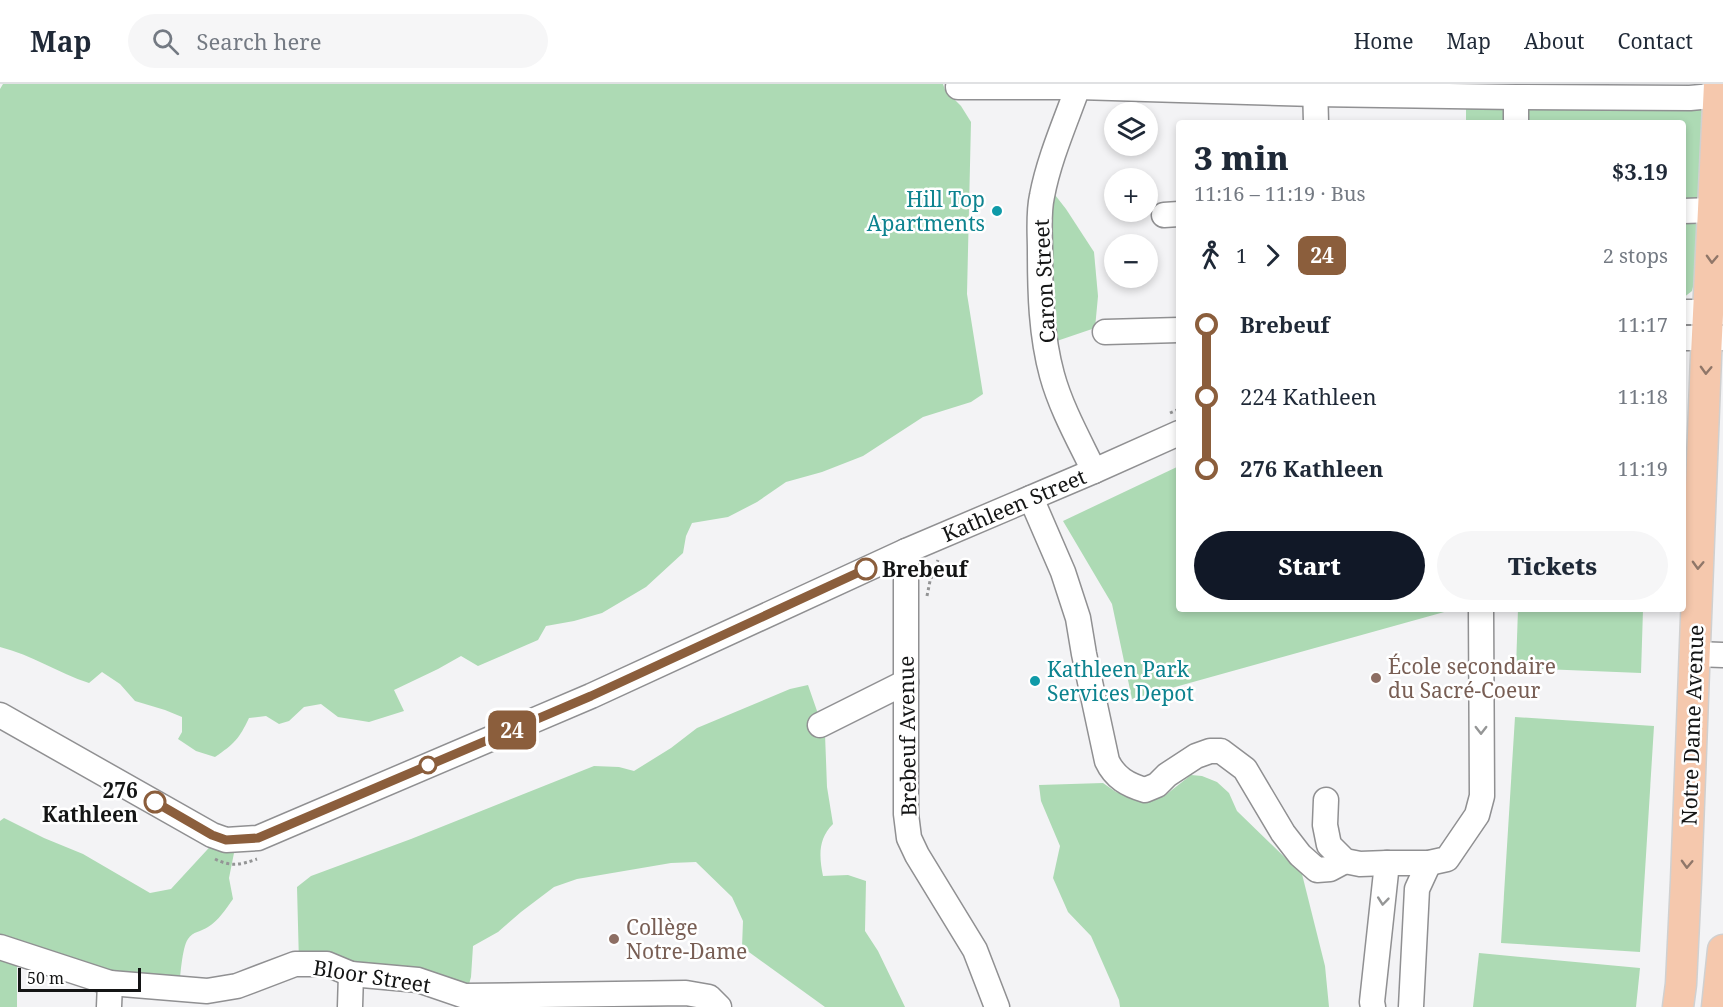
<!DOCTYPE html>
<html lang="en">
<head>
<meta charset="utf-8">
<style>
	:root { --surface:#fff; --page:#f6f6f7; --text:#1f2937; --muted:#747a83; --line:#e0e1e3; --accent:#111827 }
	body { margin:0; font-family:"Noto Serif",serif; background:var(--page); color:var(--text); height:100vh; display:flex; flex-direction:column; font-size:22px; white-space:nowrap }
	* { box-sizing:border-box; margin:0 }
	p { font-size:20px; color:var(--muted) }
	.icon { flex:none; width:33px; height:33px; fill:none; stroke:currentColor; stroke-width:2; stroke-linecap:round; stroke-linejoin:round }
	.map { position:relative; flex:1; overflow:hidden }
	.sheet { position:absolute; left:1176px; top:36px; width:510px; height:492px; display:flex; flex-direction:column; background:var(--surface); border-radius:6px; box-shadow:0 3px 9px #0003 }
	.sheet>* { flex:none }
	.badge { padding:0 12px; border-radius:9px; font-size:21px; line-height:39px }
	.tools { position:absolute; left:1104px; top:18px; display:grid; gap:12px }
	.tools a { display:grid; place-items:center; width:54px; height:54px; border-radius:50%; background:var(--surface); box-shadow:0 3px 9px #0003; font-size:30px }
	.scale { position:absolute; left:18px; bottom:15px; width:123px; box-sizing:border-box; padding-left:6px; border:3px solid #141515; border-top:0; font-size:16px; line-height:21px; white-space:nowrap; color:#141515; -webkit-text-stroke:4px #fff; paint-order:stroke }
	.map>.badge { position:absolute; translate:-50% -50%; box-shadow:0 0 0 3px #fff }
	.legs { display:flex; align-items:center; gap:9px; height:66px; padding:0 18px; font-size:20px }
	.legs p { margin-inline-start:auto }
	.head { display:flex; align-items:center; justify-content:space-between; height:102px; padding:0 18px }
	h1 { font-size:33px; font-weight:800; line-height:45px }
	.button { display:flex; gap:12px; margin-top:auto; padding:12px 18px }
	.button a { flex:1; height:69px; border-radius:36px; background:var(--accent); color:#fff; font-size:24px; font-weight:800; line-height:69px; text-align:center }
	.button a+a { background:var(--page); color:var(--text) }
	ul { padding:0 18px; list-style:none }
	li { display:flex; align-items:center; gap:21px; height:72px; font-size:22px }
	li i { display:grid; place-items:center; width:9px; height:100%; margin:0 8px; background:currentColor }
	li i::after { content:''; width:15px; height:15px; margin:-8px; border:4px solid; border-radius:50%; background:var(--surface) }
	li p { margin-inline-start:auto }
	li:first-child i { background:linear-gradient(#0000 50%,currentColor 0) }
	li:last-child i { background:linear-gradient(currentColor 50%,#0000 0) }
	header { display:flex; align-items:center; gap:36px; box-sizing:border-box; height:84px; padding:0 30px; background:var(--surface); border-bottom:2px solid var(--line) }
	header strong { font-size:28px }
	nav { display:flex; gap:33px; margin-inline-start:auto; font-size:21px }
	.search { width:420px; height:54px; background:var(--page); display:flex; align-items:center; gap:15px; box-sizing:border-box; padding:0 21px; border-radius:33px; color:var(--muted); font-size:22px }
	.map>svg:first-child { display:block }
</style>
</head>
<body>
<header>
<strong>Map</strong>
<div class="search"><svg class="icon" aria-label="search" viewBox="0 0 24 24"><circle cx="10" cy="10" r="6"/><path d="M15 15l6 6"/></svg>Search here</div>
<nav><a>Home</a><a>Map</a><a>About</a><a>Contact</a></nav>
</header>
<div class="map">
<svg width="1723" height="923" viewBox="0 0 1723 923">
	<rect width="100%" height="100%" fill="#f3f3f5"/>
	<!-- green -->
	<g fill="#addab4">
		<path d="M3,0H943L945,6L961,22L971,38L967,210L983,310L971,318L923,333L863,372L822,388L786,398L757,418L728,433L692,439L686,452L683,469L646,503L602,529L574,537L546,542L538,556L478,582L461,572L438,585L394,606L404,627L369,638L338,633L321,620L304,623L289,637L279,640L266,632L249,634C239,655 234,660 215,673L196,667L178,655L182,648V633L165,626L135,617L120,600L102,588L89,599C58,589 32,571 0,563V5Z"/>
		<polygon points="1466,11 1706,16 1697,187 1692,207 1683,214 1683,39 1466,39"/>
		<polygon points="1048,102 1066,125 1094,168 1098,212 1095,244 1048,260"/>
		<polygon points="1179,382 1179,525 1455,525 1132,615 1112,520 1063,437"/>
		<polygon points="1518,525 1643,525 1641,589 1516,584"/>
		<path d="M808,601L825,650L827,703L833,740C818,755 819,772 823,792L848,791L866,797L865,847L878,867L905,923H825L742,863L743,837L732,813L696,778L671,779L577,795L554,803L521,828L498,848L473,862L471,893L466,911L299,879L297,803L311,792L411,755L594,682L619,683L634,687L671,664L697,644L790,605Z"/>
		<polygon points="1515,633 1654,642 1640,868 1501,859"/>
		<polygon points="1191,691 1202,692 1217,698 1229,709 1237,727 1302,790 1325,882 1329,923 1120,923 1119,916 1091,852 1068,828 1053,794 1060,762 1041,717 1039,701 1103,699 1116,708 1138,714 1163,713"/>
		<path d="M4,734L44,754L83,770L150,809L171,805L218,754L234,757V769L229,794L233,815C226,825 218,837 208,843C201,848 193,847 188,855C182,863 180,895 179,906L17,871V923H0V737Z"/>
		<polygon points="1479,869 1640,884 1636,923 1473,923"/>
	</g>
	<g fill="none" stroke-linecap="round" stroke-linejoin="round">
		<!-- minor casing -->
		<g stroke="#909092" stroke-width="27">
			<g id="minor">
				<polyline points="1315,0 1316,39"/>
				<polyline points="958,3 1078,3 1315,10 1516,13 1690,14 1723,11"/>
				<path d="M1078,3C1065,39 1049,75 1042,112C1038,130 1040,149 1040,167C1040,208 1041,251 1052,291C1061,324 1079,356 1094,387"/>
				<polyline points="1516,39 1516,13"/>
				<polyline points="1683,127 1714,126"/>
				<polyline points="1164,131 1179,130"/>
				<polyline points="1683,228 1723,228"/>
				<polyline points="1105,248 1179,246"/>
				<polyline points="1683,254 1723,254"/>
				<path d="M1031,414L1063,488L1078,534L1084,570L1107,677C1115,694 1128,701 1145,706L1157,701L1167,691L1196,672L1210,667H1221L1245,685L1283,749L1300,771L1317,786L1330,785L1345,777"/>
				<polyline points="906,467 906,730 909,754 917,771 975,866 997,923"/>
				<polyline points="1695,570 1723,571"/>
				<polyline points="0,631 212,751 226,756 258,754 591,612 906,467 1094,387 1179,349"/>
				<polyline points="820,641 906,598"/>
				<polyline points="1326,716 1325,741 1329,761 1345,777 1360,780 1387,779"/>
				<polyline points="0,863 110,899 207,907 237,902 295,880 327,880 351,890 418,896 465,912 686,909 709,913 719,923"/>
				<polyline points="109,923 110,899"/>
				<polyline points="350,923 351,890"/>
				<polyline points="1373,923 1372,918 1387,779 1429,779 1447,775 1477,731 1482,712 1481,525"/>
				<polyline points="1411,923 1417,805 1429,779"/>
			</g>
		</g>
		<!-- major casing -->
		<g stroke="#d0d0d0" stroke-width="33">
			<g id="major">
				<polyline points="1678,923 1681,900 1686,797 1706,272 1719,0"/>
				<polyline points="1717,923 1723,866"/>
			</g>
		</g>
		<!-- path -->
		<g stroke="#939495" stroke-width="3" stroke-dasharray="3 3" stroke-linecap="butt">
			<polyline points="1170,329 1179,325"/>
			<polyline points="927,512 930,497 938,476"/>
			<path d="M215,775C231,783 240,781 257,775"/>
		</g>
		<!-- minor -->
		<use href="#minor" stroke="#fff" stroke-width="24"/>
		<!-- major -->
		<use href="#major" stroke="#f5c8ad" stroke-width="30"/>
	</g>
	<!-- one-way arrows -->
	<defs><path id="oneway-chevron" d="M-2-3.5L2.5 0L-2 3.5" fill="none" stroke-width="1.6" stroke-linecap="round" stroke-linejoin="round" transform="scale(1.5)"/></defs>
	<g stroke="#907769">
		<use href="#oneway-chevron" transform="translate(1712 175) rotate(92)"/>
		<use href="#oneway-chevron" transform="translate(1706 286) rotate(92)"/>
		<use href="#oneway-chevron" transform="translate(1698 481) rotate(92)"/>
		<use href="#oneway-chevron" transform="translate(1687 780) rotate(92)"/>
	</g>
	<g stroke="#959696">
		<use href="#oneway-chevron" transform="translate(1481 646) rotate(90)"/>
		<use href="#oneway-chevron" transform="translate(1383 817) rotate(96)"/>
	</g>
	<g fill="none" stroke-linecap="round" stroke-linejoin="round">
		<!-- line-1 casing -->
		<g stroke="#fff" stroke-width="14">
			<polyline id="line-1" points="155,718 212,751 226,756 258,754 591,612 866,485"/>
		</g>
		<!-- line-1 -->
		<use href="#line-1" stroke="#8b5e3c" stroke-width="9"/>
	</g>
	<!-- markers -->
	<g fill="#0f9aa8" stroke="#fff" stroke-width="2">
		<circle cx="997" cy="127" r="6"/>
		<circle cx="1035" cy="597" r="6"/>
	</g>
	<g fill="#fff" stroke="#8b5e3c" stroke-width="3">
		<circle cx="866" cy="485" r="10"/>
		<circle cx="428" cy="681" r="8"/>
		<circle cx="155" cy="718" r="10"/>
	</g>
	<g fill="#8d6e63" stroke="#fff" stroke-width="2">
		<circle cx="1376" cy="594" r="6"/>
		<circle cx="614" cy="855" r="6"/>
	</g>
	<g text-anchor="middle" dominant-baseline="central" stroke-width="5" stroke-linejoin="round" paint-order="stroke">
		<!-- culture labels -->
		<g font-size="21" fill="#0d838f" stroke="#fff" text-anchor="end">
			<text x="985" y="115">Hill Top<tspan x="985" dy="24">Apartments</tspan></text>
			<text x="1047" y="585" text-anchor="start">Kathleen Park<tspan x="1047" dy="24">Services Depot</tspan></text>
		</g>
		<!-- street labels -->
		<g font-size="21" fill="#141515" stroke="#fff">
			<text transform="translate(1044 197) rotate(-93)">Caron Street</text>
			<text transform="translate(1014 421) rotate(-23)">Kathleen Street</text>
			<text transform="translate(1692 641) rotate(-88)">Notre Dame Avenue</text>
			<text transform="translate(907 652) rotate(-91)">Brebeuf Avenue</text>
			<text transform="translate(372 892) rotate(9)">Bloor Street</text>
		</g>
		<!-- stop labels -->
		<g font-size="21" font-weight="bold" fill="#141515" stroke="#fff" text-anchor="start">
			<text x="882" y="485">Brebeuf</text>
			<text x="138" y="706" text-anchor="end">276<tspan x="138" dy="24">Kathleen</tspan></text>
		</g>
		<!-- education labels -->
		<g font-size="21" fill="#785e54" stroke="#fff" text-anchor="start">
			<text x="1388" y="582">École secondaire<tspan x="1388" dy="24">du Sacré-Coeur</tspan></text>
			<text x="626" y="843">Collège<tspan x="626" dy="24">Notre-Dame</tspan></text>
		</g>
	</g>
</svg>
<div class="tools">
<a><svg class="icon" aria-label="layers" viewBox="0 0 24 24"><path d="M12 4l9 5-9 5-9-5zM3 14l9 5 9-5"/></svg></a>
<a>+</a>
<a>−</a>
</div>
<div class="scale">50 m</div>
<b class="badge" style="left:512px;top:646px;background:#8b5e3c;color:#fff">24</b>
<section class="sheet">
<div class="head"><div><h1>3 min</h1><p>11:16 – 11:19 · Bus</p></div><b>$3.19</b></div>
<div class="legs"><svg class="icon" aria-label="walk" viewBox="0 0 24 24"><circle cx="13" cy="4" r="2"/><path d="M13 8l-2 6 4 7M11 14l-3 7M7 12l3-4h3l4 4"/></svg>1<svg class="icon" aria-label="forward" viewBox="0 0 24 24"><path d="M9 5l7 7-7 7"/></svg><b class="badge" style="background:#8b5e3c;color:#fff">24</b><p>2 stops</p></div>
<ul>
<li><i style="color:#8b5e3c"></i><b>Brebeuf</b><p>11:17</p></li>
<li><i style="color:#8b5e3c"></i><span>224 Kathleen</span><p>11:18</p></li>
<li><i style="color:#8b5e3c"></i><b>276 Kathleen</b><p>11:19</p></li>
</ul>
<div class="button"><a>Start</a><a>Tickets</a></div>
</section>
</div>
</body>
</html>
